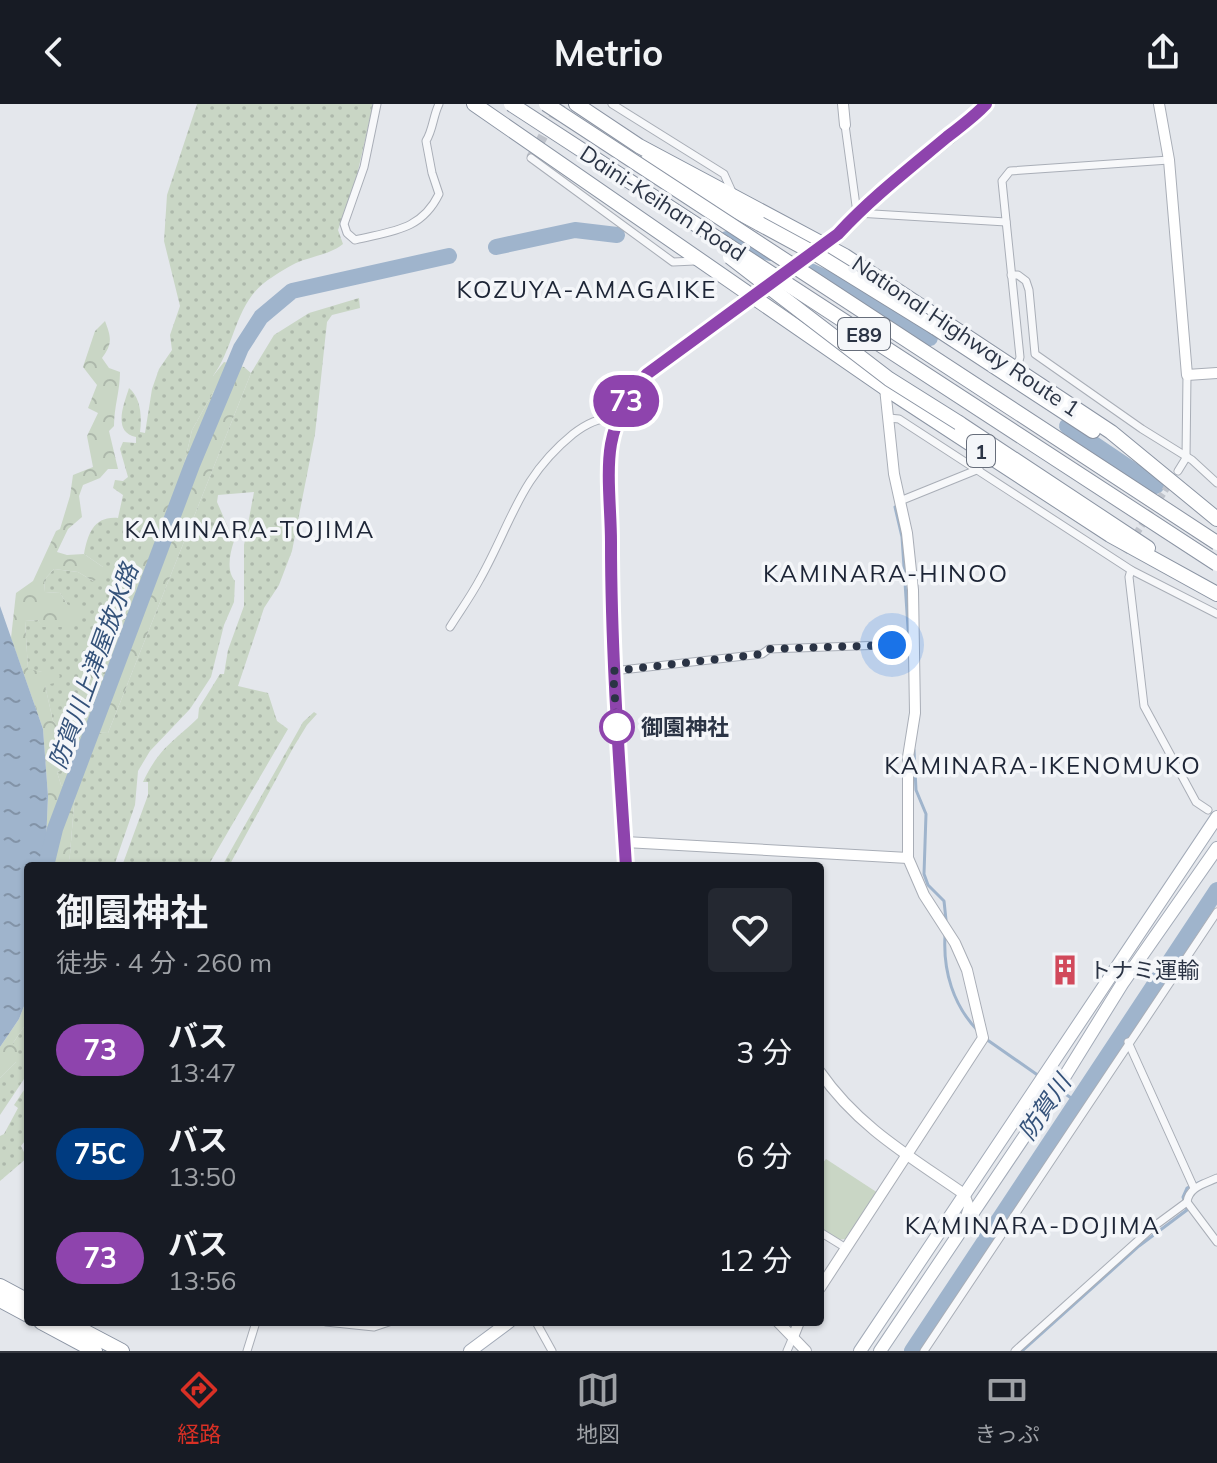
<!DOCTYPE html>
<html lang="ja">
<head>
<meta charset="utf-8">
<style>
	:root { --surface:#171b24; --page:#242831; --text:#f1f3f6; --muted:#9ea1a6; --line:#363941; --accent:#d93025 }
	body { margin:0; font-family:Mulish,"Noto Sans JP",sans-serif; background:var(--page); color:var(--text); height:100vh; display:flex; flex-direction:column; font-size:30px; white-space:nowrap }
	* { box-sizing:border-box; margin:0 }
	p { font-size:26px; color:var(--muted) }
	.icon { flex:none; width:44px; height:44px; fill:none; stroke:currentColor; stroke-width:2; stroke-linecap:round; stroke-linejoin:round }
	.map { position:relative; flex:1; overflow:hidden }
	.details { position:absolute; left:24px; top:758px; width:800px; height:464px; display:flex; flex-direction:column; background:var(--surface); border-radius:8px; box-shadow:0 2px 6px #0004 }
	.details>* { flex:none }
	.badge { padding:0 16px; border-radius:26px; font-size:28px; line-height:52px }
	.you { position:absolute; width:40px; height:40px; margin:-20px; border:6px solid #fff; border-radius:50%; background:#1a73e8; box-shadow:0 0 0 12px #1a73e833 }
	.map>.badge { position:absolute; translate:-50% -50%; box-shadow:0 0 0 4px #fff }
	.round { display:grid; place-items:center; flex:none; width:84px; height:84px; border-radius:8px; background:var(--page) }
	.summary { display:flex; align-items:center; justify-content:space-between; height:136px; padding:0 32px }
	h1 { font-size:38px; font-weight:700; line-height:60px }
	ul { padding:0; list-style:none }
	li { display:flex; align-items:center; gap:24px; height:104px; padding:0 32px }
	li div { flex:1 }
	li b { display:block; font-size:30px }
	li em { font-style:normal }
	li .badge { min-width:88px; font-weight:700; text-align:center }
	header { display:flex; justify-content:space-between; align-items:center; height:104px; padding:0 32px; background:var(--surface); font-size:36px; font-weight:700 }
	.dock { display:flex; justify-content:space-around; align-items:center; height:112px; border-top:2px solid var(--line); background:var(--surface); font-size:22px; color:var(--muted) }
	.dock a { display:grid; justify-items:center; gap:4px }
	.dock .active { color:var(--accent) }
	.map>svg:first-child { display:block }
</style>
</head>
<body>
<header><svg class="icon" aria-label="back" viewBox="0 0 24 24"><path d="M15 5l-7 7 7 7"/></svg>Metrio<svg class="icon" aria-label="share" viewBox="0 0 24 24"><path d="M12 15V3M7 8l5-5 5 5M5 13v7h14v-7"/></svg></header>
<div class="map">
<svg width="1217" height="1247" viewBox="0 0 1217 1247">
	<defs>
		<pattern id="grass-dots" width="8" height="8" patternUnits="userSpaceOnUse" patternTransform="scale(2)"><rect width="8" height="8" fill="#c9d6c5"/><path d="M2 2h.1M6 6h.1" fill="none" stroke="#adb8ab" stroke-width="1.8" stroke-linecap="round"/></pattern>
		<pattern id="forest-crowns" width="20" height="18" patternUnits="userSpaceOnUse" patternTransform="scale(2)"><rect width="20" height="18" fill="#c9d6c5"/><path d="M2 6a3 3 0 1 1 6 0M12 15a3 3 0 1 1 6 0" fill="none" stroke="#adb8ab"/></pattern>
		<pattern id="water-ripples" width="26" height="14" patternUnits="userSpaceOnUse" patternTransform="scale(2)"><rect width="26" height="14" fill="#9fb4cc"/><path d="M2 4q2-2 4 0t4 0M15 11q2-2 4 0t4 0" fill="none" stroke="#8293a7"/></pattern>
	</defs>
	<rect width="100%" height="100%" fill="#e4e7ec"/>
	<!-- grass -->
	<g fill="url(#grass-dots)">
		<path d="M197,0H372V6L357,71L338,126L343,140C329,151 312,152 296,159C286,164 273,172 264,179C235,202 234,244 213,272L214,287L192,326L185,357L118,512L96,573L100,614L87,624L61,628L53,617L42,568L28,566L25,517L38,516L43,523L52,522L67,500L60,489L45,488L44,476L54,465L78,468L93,477L103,463L84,450C88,429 94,412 118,414L123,391L113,384L115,376L123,377L128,373L120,345L123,338L136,339V333C112,328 124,300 129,284C141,294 142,313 140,328L145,329L152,285L159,265L172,246L170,231L180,202L164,137L167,91Z"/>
		<path d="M359,194L360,204L332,211L327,218L315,330L292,447L279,481L264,504L238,582L268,589L277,617L288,625L208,762H122L148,691V678H143C159,644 173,638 198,614L199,604L220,570H224L228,546L244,502V441L254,388L218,391L217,398L234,437C230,449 226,467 235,477L234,498L224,521L211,573L190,605L150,647L138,667L135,701L114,762H69L75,689L61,681L57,668L86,659L73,651L72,639L84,628L108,629L251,269L274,231L309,209Z"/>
		<polygon points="314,608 317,610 307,621 293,644 229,762 222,762 303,618"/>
		<polygon points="28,917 28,969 0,1011 0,974 16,958 13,939"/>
		<polygon points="28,980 28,1033 21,1042 24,1048 28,1046 28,1053 0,1077 0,1032 4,1030 18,1004 14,1001"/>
	</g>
	<!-- forest -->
	<g fill="url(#forest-crowns)">
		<path d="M105,217C111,233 113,239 102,254L109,264L120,268C120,287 114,303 114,322L109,327L118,365H108L100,374L83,381L79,392L82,413L68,425L57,448L67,451L84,450L103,463L104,473L93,477L78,468L54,465L44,476L45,488L60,489L67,500L78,506L82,517L67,523H42L38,516L25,517L28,565L42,568L54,565L60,572L55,579L45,581L53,617L61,628L87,624L100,614L97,603L90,602L85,580L96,573L143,438L185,357L192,326L214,287L207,284L201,276L213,272L224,258L244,263L251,269L108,629L84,628L72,639L73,650L87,659L57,668L61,681L75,688L69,762H45L48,692L43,625L11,534L16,489L33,477L56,427L60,425L70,392L73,371L93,363L87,332L98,309L88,304L97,281L83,263L95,227Z"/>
		<polygon points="28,892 28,917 13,939 18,945 16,958 0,974 0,943 19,915"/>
	</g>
	<!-- park -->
	<polygon fill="#c9d6c5" points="826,1055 878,1089 845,1135 838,1136 820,1125 820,1062"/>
	<!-- water -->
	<polygon fill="url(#water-ripples)" points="0,502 43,625 48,692 45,762 28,762 28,892 19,915 0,943"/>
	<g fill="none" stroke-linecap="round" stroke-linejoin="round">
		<!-- stream -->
		<g stroke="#9fb4cc" stroke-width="3">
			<polyline points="895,403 902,433 909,539"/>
			<polyline points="914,646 916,686 926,710 924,770 928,781 944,797 946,816"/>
			<path d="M945,832C943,867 953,901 978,927"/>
			<polyline points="986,935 1039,972"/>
			<polyline points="1058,985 1077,998"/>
			<polyline points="1022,1247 1139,1142 1187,1106 1183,1093 1187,1084 1202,1077"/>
		</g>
		<!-- river -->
		<g stroke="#9fb4cc" stroke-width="16">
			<polyline points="727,135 770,149"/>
			<polyline points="496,143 575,126 617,131"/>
			<polyline points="806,165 863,191 930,234"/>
			<polyline points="1067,322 1156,382"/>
			<polyline points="46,762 55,725 192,361 241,244 261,213 292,187 449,152"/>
			<polyline points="912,1247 1217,786"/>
		</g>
		<!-- street-tunnel -->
		<polyline stroke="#bfc3cb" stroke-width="7" stroke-dasharray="7 3.5" stroke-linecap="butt" points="1124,448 1178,367"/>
		<!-- secondary-tunnel -->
		<polyline stroke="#bfc3cb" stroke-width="10" stroke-dasharray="10 5" stroke-linecap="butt" points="531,54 561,0"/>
		<!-- street casing -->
		<g stroke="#a9aeb7" stroke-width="9">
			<g id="street">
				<path d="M377,0L364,63L344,120L347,129L355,136C391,127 421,127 439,90L432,69L426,37C433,26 433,12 439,0"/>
				<polyline points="612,0 724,70 733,90"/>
				<polyline points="845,21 857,109 1006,118"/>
				<polyline points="531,54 673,158 695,157"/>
				<polyline points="1011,171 1018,171 1026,177 1029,186 1035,250 1142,325 1192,356 1217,379"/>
				<polyline points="1017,265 1020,253 1002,77 1010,67 1169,56"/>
				<polyline points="889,314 899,315 1131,466 1217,510"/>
				<polyline points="1178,367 1186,354 1187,271"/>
				<polyline points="900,397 979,365"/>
				<polyline points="1131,466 1129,473 1144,602 1196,698 1208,706"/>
				<path d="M450,523C460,507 471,492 480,475C512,418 519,374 573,330C587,319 601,312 618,314"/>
				<polyline points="613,567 762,550 769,545 914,540"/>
				<polyline points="1128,938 1194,1084"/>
				<polyline points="1187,1098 1217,1138"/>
				<polyline points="820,1128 846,1144"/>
				<polyline points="326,1218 374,1223 389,1218"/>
				<polyline points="536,1218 552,1247"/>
				<polyline points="247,1247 256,1218"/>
				<polyline points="787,1247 793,1233"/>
				<polyline points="924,1247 1217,808"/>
				<path d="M1015,1247L1153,1123L1187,1098C1189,1083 1204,1080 1217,1074"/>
			</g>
		</g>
		<!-- secondary casing -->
		<g stroke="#a9aeb7" stroke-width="12">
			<g id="secondary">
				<polyline points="843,0 845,21"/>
				<polyline points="1159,0 1169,56 1187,271 1217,269"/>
				<polyline points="625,738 908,754"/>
				<path d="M820,968C858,1023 911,1053 964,1090L969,1103L965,1116"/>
				<polyline points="820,1184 983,934 967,866 955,839 924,791 908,754 908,653 915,609 913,486 907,429 894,370 885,284"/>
				<polyline points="778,1218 806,1247"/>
				<polyline points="793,1233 799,1218"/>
			</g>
		</g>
		<!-- primary casing -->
		<g stroke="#a3abb8" stroke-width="14">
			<g id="primary">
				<path d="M626,762C619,654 611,546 611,438C611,407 606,369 611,340C616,312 630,291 647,270L838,130L857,109L971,16L986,0"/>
				<polyline points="470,1247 509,1218"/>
				<polyline points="860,1247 1217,713"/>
				<polyline points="880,1247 1065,972 1122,880 1217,744"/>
			</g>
		</g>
		<!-- highway casing -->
		<g stroke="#8b94a3" stroke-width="16">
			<g id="highway">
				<polyline points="474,0 885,284 1110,431 1217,490"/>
				<polyline points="576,0 639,42 845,152 1111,328 1217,415"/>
				<polyline points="646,58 760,120"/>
				<polyline points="934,223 1093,327"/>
				<polyline points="959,319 1148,444"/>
				<polyline points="0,1182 28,1197"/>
				<polyline points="0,1196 28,1211"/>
				<polyline points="41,1218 95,1247"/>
				<polyline points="67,1218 122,1247"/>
			</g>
		</g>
		<!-- street -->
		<use href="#street" stroke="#f7f8fa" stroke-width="7"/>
		<!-- secondary -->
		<use href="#secondary" stroke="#fff" stroke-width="10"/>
		<!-- primary -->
		<use href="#primary" stroke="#fff" stroke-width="12"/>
		<!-- highway -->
		<use href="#highway" stroke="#fff" stroke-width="14"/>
		<!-- highway-bridge casing -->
		<g stroke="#8b94a3" stroke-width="16" stroke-linecap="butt">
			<g id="highway-bridge">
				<polyline points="511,0 1217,460"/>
				<polyline points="546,0 1217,439"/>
				<polyline points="760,120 819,152 934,223"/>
				<polyline points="730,153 889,275 959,319"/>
			</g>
		</g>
		<!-- highway-bridge -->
		<use href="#highway-bridge" stroke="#fff" stroke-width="14"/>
	</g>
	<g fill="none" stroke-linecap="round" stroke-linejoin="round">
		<!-- line casing -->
		<g stroke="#fff" stroke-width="18">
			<path id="line" d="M626,762C619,654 611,546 611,438C611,407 606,369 611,340C616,312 630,291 647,270L838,130C871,94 910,64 947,33C961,22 974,13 986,0"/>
		</g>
		<!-- line -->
		<use href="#line" stroke="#8e44ad" stroke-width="12"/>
		<!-- walk -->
		<polyline stroke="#2b3445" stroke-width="8" stroke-dasharray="0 14.4" points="617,623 613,567 762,550 769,545 892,541"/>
	</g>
	<!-- icons -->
	<defs>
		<g id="building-bare" transform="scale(2.4)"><path d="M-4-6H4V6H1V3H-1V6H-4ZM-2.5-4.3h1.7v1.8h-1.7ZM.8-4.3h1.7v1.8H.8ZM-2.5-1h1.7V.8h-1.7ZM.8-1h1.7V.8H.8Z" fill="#d1495b" stroke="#f4f6f9" stroke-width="2.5" paint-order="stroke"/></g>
	</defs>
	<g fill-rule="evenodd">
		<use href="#building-bare" x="1065" y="866"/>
	</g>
	<!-- markers -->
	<circle fill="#fff" stroke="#8e44ad" stroke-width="4" cx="617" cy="623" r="16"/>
	<g text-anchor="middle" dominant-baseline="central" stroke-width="7" stroke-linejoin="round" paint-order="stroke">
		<!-- shield labels -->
		<g fill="#f4f6f9" stroke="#676e7b" stroke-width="2">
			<rect x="838" y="214" width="52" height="32" rx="6"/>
			<rect x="967" y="331" width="28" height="32" rx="6"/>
		</g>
		<g font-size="20" font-weight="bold" fill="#2b3445">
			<text x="864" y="230">E89</text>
			<text x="981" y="347">1</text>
		</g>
		<!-- street labels -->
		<g font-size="22" fill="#2b3445" stroke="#f4f6f9">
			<text transform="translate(663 99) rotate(33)">Daini-Keihan Road</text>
			<text transform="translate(966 232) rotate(34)">National Highway Route 1</text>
		</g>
		<!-- stop labels -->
		<g font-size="22" font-weight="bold" fill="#2b3445" stroke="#f4f6f9" text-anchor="start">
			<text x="641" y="623">御園神社</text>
		</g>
		<!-- poi labels -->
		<g font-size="22" fill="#2b3445" stroke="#f4f6f9" text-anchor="start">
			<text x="1089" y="866">トナミ運輸</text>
		</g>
		<!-- neighbourhood labels -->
		<g font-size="24" letter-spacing="2" fill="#1d2536" stroke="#f4f6f9">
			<text x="587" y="185">KOZUYA-AMAGAIKE</text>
			<text x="250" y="425">KAMINARA-TOJIMA</text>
			<text x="886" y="469">KAMINARA-HINOO</text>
			<text x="1043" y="661">KAMINARA-IKENOMUKO</text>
			<text x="1033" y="1121">KAMINARA-DOJIMA</text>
		</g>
		<!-- water labels -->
		<g font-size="24" font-style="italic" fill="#34527a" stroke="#f4f6f9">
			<text transform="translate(93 562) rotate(-70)">防賀川上津屋放水路</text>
			<text transform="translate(1044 1003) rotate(-56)">防賀川</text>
		</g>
	</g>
</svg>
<div class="you" style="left:892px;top:541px"></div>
<b class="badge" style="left:626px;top:297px;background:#8e44ad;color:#fff">73</b>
<section class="details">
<div class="summary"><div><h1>御園神社</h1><p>徒歩 · 4 分 · 260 m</p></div><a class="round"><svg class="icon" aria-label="heart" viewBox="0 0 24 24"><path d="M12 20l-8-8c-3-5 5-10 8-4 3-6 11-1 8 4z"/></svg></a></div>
<ul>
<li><span class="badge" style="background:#8e44ad;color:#fff">73</span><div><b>バス</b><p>13:47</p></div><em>3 分</em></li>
<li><span class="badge" style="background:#003b80;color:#fff">75C</span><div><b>バス</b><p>13:50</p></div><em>6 分</em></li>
<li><span class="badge" style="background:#8e44ad;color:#fff">73</span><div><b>バス</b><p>13:56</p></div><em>12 分</em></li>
</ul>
</section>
</div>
<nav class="dock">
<a class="active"><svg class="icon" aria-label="directions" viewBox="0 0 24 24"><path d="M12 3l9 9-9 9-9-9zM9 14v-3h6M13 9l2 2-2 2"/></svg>経路</a>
<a><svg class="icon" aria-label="map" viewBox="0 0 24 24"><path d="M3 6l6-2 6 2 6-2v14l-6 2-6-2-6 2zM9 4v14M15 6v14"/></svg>地図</a>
<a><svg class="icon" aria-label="tickets" viewBox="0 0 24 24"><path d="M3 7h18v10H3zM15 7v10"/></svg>きっぷ</a>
</nav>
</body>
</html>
